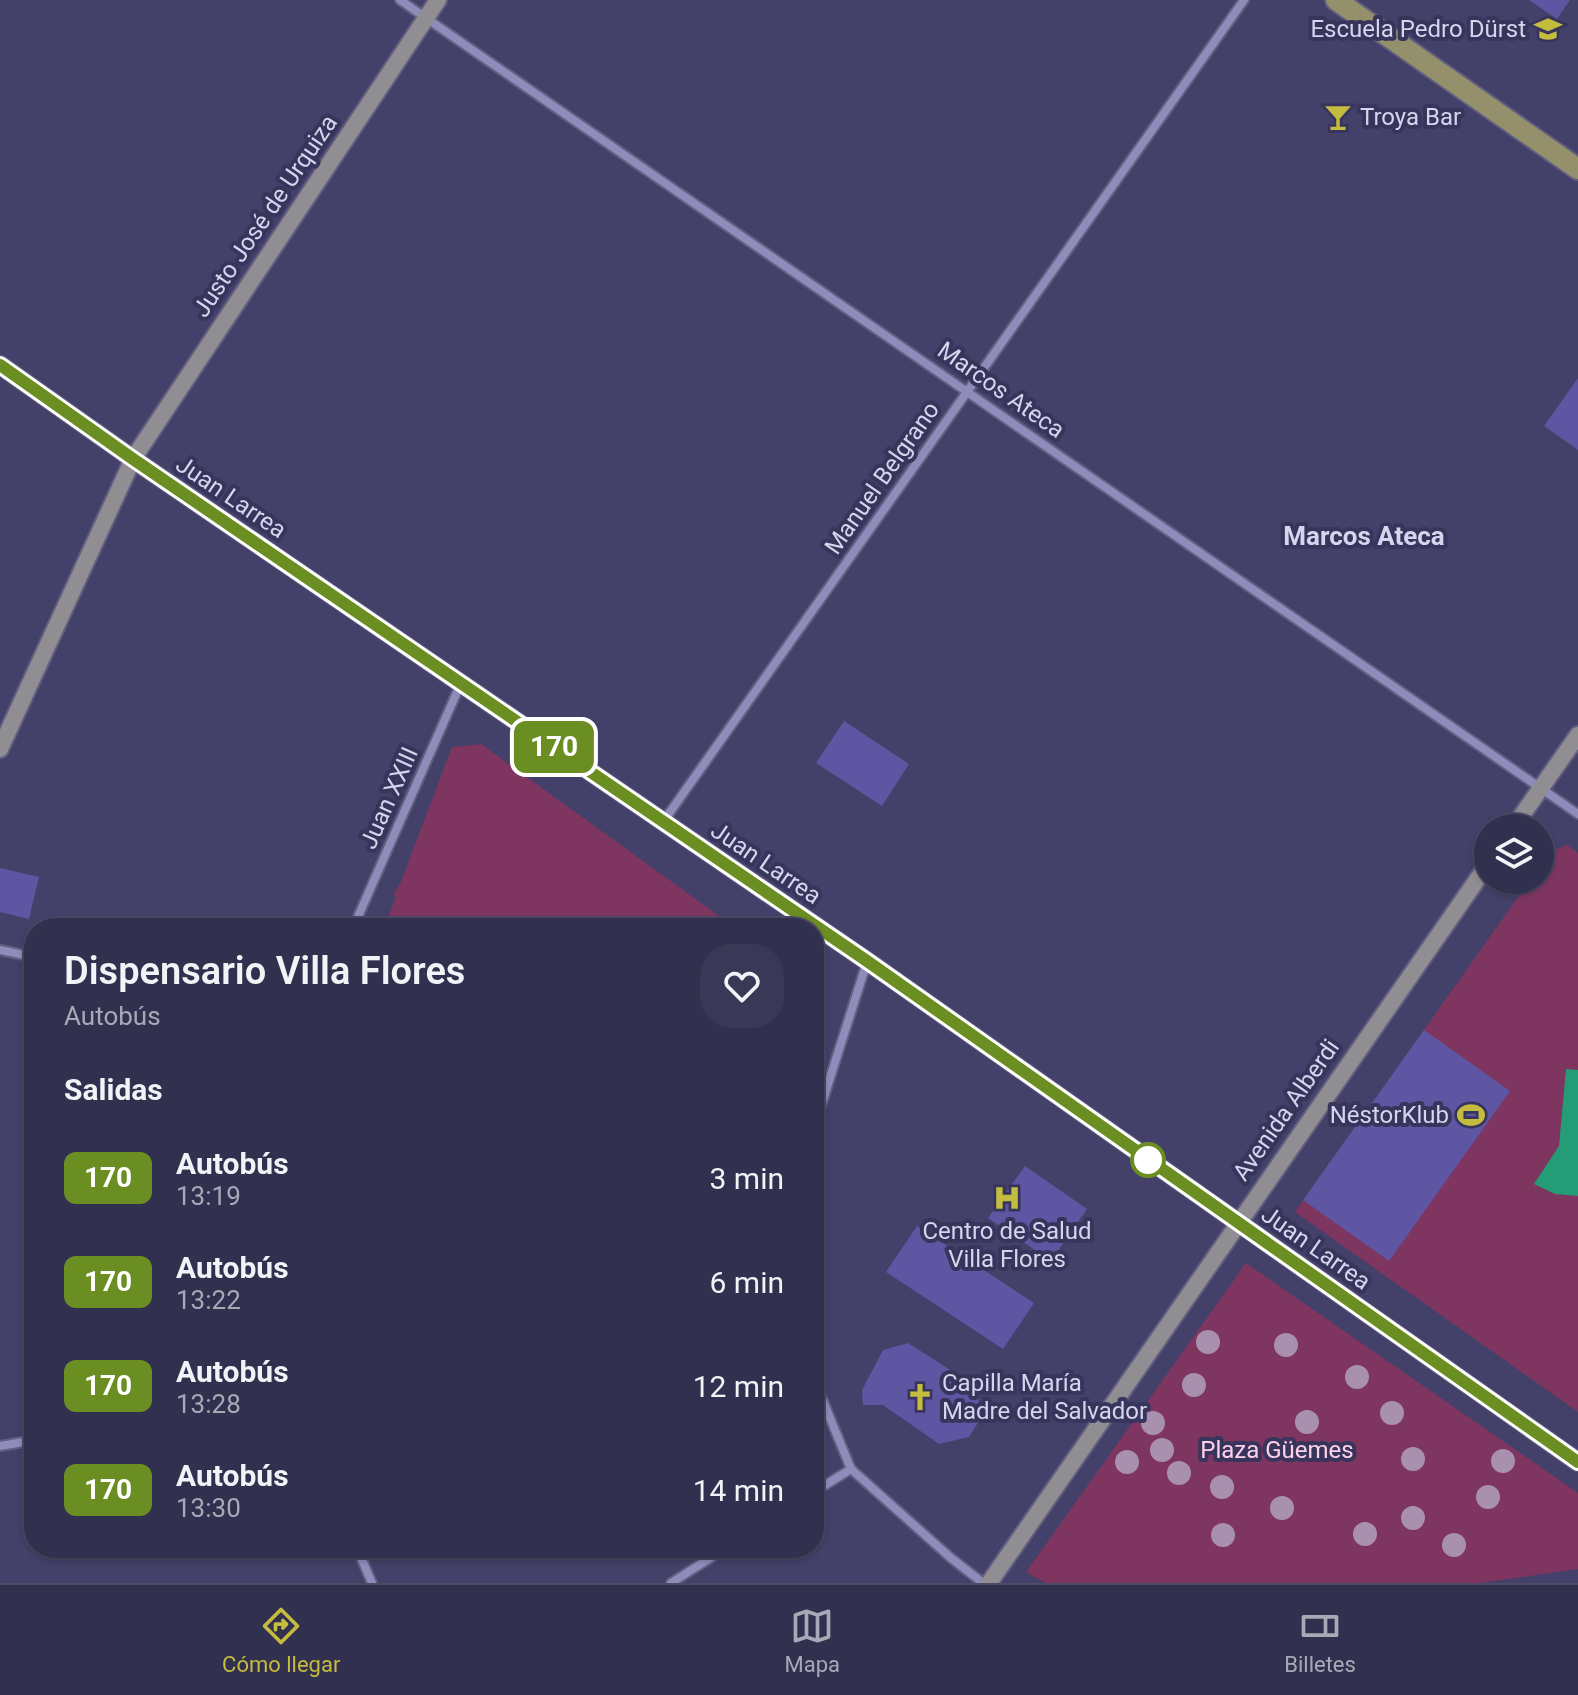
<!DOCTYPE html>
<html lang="es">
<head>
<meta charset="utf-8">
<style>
	:root { --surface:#32304f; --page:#3a3856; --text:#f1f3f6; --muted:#a8a9b7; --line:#4d4b66; --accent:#c4bc3e }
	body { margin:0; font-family:Roboto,sans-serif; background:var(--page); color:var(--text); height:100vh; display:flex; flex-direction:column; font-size:30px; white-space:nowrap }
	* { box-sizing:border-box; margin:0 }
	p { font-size:26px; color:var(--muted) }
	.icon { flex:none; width:44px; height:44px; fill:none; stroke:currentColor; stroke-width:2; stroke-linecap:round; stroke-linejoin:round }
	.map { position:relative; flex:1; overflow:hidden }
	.sheet { position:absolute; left:24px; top:918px; width:800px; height:640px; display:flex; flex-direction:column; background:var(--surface); border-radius:32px; box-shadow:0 2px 6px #0004,0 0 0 2px var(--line) }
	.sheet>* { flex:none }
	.badge { padding:0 16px; border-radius:12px; font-size:28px; line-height:52px }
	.fabs { position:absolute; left:1474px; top:814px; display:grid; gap:16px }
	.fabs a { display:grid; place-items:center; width:80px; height:80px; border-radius:50%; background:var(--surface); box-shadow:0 2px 6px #0004,0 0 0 2px var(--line); font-size:40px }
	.map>.badge { position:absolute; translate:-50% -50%; box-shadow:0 0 0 4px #fff }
	h2 { padding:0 40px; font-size:30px; line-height:72px }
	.round { display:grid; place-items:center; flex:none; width:84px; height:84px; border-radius:32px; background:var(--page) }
	.headline { display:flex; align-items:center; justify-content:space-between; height:136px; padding:0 40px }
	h1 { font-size:38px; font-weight:600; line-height:60px }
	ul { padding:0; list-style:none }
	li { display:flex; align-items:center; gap:24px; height:104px; padding:0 40px }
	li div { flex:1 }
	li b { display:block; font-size:30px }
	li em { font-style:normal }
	li .badge { min-width:88px; font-weight:700; text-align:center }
	.tab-bar { display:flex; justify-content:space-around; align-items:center; height:112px; border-top:2px solid var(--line); background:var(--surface); font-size:22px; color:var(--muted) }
	.tab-bar a { display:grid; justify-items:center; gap:4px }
	.tab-bar .selected { color:var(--accent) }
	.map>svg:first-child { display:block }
</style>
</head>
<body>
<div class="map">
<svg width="1578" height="1583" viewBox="0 0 1578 1583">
	<rect width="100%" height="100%" fill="#434069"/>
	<!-- green -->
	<g fill="#7e3661">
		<polygon points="481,744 708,908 735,928 384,928 396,897 393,895 400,884 452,747"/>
		<path d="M1567,845L1578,853V1412L1295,1212L1530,880H1540C1540,857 1547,853 1567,845Z"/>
		<polygon points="1246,1263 1578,1493 1578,1569 1480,1583 1046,1583 1026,1572"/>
	</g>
	<!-- water -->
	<polygon fill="#249c75" points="1566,1069 1578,1070 1578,1196 1555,1194 1534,1184 1559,1146"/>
	<!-- building -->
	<g fill="#5e56a2">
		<polygon points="1529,0 1570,0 1557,19"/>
		<polygon points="1578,378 1578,450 1544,426"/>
		<polygon points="844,721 909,764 882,806 816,763"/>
		<polygon points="0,868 39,877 29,919 0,912"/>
		<polygon points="1424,1030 1510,1091 1389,1261 1303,1200"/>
		<polygon points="1025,1166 1087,1209 1051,1261 988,1218"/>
		<polygon points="917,1226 1034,1303 1003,1349 886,1272"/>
		<polygon points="908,1343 977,1387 981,1418 969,1437 939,1444 883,1405 863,1405 862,1390 883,1350"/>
	</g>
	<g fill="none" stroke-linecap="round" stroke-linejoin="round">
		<!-- street casing -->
		<g stroke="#615e80" stroke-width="12">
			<g id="street">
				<polyline points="400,0 1578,814"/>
				<polyline points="663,822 1244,0"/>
				<polyline points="353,928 461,683"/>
				<polyline points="0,950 34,957"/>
				<polyline points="814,1128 867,962"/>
				<polyline points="814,1379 851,1469 951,1558 983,1583"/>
				<polyline points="0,1446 34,1440"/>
				<polyline points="814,1492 851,1469"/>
				<polyline points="357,1548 372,1583"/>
				<polyline points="671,1583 726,1548"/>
			</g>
		</g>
		<!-- secondary casing -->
		<g stroke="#615e80" stroke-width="20">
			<g id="secondary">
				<polyline points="0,365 133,459 867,961 1578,1462"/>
				<polyline points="0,749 133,459 438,0"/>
				<polyline points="1513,828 1578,735"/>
				<polyline points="989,1583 1488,864"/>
			</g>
		</g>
		<!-- primary casing -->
		<g stroke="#615e80" stroke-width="24">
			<polyline id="primary" points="1336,0 1578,169"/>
		</g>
		<!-- street -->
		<use href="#street" stroke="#8d8cba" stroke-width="8"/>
		<!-- secondary -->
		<use href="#secondary" stroke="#908e92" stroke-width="16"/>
		<!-- primary -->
		<use href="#primary" stroke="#94906b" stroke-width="20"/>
	</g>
	<!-- trees -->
	<g fill="#aa90af">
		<circle cx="1208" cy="1342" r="12"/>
		<circle cx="1286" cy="1345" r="12"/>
		<circle cx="1357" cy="1377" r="12"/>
		<circle cx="1194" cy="1385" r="12"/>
		<circle cx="1392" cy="1413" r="12"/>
		<circle cx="1307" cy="1422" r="12"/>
		<circle cx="1153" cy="1423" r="12"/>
		<circle cx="1162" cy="1450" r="12"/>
		<circle cx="1413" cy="1459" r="12"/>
		<circle cx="1503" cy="1461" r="12"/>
		<circle cx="1127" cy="1462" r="12"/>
		<circle cx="1179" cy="1473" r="12"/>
		<circle cx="1222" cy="1487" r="12"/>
		<circle cx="1488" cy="1497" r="12"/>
		<circle cx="1282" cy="1508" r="12"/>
		<circle cx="1413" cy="1518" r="12"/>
		<circle cx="1365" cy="1534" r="12"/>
		<circle cx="1223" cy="1535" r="12"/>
		<circle cx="1454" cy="1545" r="12"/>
	</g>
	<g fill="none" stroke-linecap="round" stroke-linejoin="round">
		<!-- line casing -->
		<g stroke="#fff" stroke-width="18">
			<polyline id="line" points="0,365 133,459 867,961 1578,1462"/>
		</g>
		<!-- line -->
		<use href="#line" stroke="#6b8e23" stroke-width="12"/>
	</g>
	<!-- icons -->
	<defs>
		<g id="school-bare" transform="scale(2.16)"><path d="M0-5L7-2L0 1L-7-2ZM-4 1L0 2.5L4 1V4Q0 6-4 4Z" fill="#c4bc3e" stroke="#38355d" stroke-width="2.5" paint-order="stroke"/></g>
		<g id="bar-bare" transform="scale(2.16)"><path d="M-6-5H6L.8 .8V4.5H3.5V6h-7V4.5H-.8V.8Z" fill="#c4bc3e" stroke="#38355d" stroke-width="2.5" paint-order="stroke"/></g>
		<g id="stadium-bare" transform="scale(2.16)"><path d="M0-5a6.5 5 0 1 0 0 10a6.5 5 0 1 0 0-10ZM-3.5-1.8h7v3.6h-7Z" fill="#c4bc3e" stroke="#38355d" stroke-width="2.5" paint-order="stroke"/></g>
		<g id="hospital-bare" transform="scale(2.16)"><path d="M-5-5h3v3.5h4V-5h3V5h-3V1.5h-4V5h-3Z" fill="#c4bc3e" stroke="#38355d" stroke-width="2.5" paint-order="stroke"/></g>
		<g id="church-bare" transform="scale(2.16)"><path d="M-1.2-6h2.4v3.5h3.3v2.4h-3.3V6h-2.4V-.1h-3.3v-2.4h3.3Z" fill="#c4bc3e" stroke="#38355d" stroke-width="2.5" paint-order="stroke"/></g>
	</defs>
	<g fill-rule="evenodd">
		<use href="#school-bare" x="1548" y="29"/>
		<use href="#bar-bare" x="1338" y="117"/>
		<use href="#stadium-bare" x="1471" y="1115"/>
		<use href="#hospital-bare" x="1007" y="1198"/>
		<use href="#church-bare" x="920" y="1397"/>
	</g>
	<!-- markers -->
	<circle fill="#fff" stroke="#6b8e23" stroke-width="4" cx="1148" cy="1160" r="16"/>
	<g text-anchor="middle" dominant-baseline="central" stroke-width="8" stroke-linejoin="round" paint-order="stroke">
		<!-- poi labels -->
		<g font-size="24" fill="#d5d5ee" stroke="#38355d" text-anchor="end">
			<text x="1526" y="29">Escuela Pedro Dürst</text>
			<text x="1360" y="117" text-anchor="start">Troya Bar</text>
			<text x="1449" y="1115">NéstorKlub</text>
			<text x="1007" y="1231" text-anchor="middle">Centro de Salud<tspan x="1007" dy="28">Villa Flores</tspan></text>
			<text x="942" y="1383" text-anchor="start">Capilla María<tspan x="942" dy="28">Madre del Salvador</tspan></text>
		</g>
		<!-- street labels -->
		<g font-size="24" fill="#d5d5ee" stroke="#38355d">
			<text transform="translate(265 216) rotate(-56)">Justo José de Urquiza</text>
			<text transform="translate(1001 390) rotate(35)">Marcos Ateca</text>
			<text transform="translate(882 478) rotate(-55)">Manuel Belgrano</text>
			<text transform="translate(231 497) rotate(34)">Juan Larrea</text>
			<text transform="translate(389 798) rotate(-66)">Juan XXIII</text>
			<text transform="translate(766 863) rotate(34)">Juan Larrea</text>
			<text transform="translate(1286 1110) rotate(-55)">Avenida Alberdi</text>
			<text transform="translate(1316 1248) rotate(35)">Juan Larrea</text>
		</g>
		<!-- park labels -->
		<g font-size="24" fill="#ffd1e9" stroke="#38355d">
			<text x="1277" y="1450">Plaza Güemes</text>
		</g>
		<!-- neighbourhood labels -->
		<g font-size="26" font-weight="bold" fill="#d5d5ee" stroke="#38355d">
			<text x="1364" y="536">Marcos Ateca</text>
		</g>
	</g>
</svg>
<div class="fabs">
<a><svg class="icon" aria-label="layers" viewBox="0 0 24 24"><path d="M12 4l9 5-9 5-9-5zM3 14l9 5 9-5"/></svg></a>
</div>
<b class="badge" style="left:554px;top:747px;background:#6b8e23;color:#fff">170</b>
<section class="sheet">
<div class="headline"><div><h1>Dispensario Villa Flores</h1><p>Autobús</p></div><a class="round"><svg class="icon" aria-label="heart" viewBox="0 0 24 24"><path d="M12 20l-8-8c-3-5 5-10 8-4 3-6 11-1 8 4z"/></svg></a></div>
<h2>Salidas</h2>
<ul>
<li><span class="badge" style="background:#6b8e23;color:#fff">170</span><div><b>Autobús</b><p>13:19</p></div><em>3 min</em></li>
<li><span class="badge" style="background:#6b8e23;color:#fff">170</span><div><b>Autobús</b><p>13:22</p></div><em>6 min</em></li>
<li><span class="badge" style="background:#6b8e23;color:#fff">170</span><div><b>Autobús</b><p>13:28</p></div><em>12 min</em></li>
<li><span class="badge" style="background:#6b8e23;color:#fff">170</span><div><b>Autobús</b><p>13:30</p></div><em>14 min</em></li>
</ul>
</section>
</div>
<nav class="tab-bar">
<a class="selected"><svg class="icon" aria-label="directions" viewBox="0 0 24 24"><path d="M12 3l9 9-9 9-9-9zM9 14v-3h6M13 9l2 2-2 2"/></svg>Cómo llegar</a>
<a><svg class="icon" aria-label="map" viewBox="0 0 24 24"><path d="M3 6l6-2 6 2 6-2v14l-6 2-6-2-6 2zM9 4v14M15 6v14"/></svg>Mapa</a>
<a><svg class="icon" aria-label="tickets" viewBox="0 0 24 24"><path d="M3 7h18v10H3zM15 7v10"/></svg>Billetes</a>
</nav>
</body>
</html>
